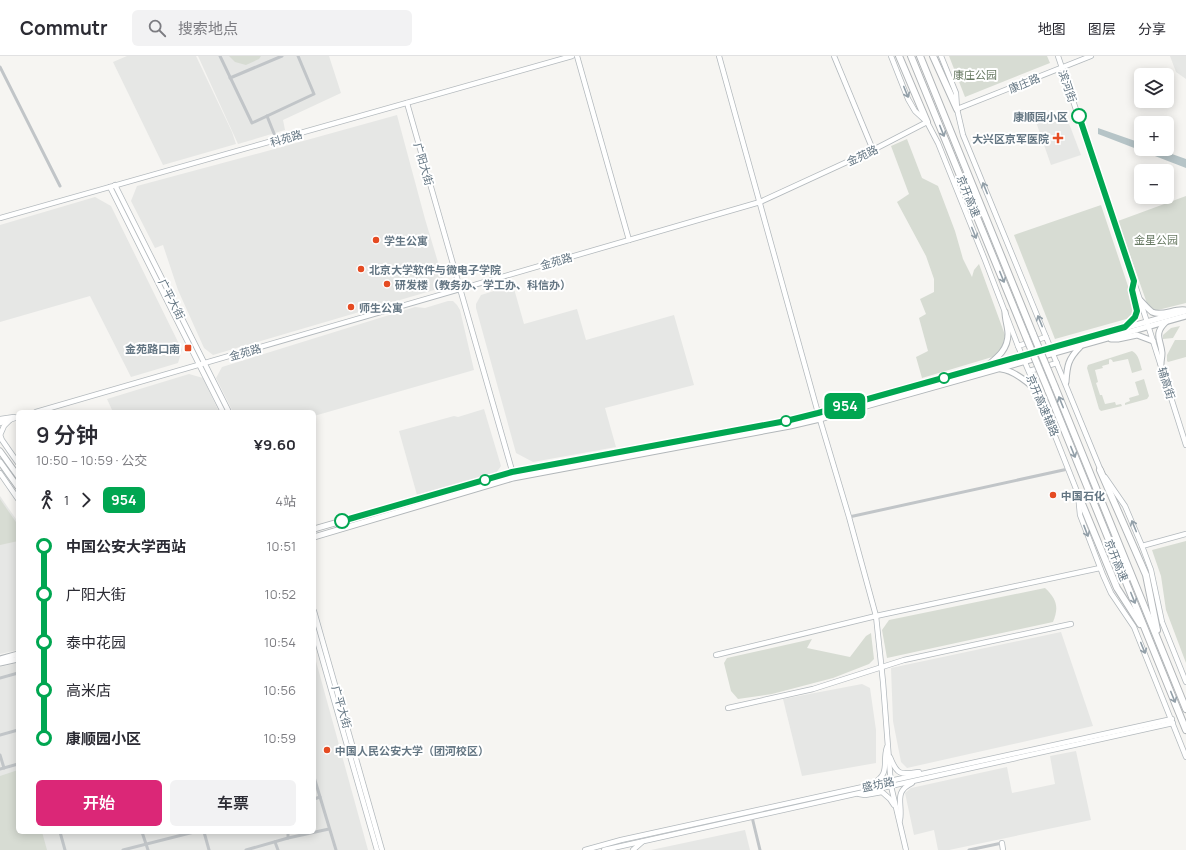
<!DOCTYPE html>
<html lang="zh">
<head>
<meta charset="utf-8">
<style>
	:root { --surface:#fff; --page:#f2f2f3; --text:#2b2b33; --muted:#7c7c81; --line:#e1e1e2; --accent:#db2777 }
	body { margin:0; font-family:Manrope,"Noto Sans SC",sans-serif; background:var(--page); color:var(--text); height:100vh; display:flex; flex-direction:column; font-size:15px; white-space:nowrap }
	* { box-sizing:border-box; margin:0 }
	p { font-size:13px; color:var(--muted) }
	.icon { flex:none; width:22px; height:22px; fill:none; stroke:currentColor; stroke-width:2; stroke-linecap:round; stroke-linejoin:round }
	.map { position:relative; flex:1; overflow:hidden }
	.side { position:absolute; left:16px; top:354px; width:300px; height:424px; display:flex; flex-direction:column; background:var(--surface); border-radius:6px; box-shadow:0 2px 10px #0003 }
	.side>* { flex:none }
	.badge { padding:0 8px; border-radius:6px; font-size:14px; line-height:26px }
	.controls { position:absolute; left:1134px; top:12px; display:grid; gap:8px }
	.controls a { display:grid; place-items:center; width:40px; height:40px; border-radius:6px; background:var(--surface); box-shadow:0 2px 10px #0003; font-size:20px }
	.map>.badge { position:absolute; translate:-50% -50%; box-shadow:0 0 0 2px #fff }
	.legs { display:flex; align-items:center; gap:6px; height:44px; padding:0 20px; font-size:13px }
	.legs p { margin-inline-start:auto }
	.summary { display:flex; align-items:center; justify-content:space-between; height:68px; padding:0 20px }
	h1 { font-size:22px; font-weight:600; line-height:30px }
	.primary-button { display:flex; gap:8px; margin-top:auto; padding:8px 20px }
	.primary-button a { flex:1; height:46px; border-radius:6px; background:var(--accent); color:#fff; font-size:16px; font-weight:600; line-height:46px; text-align:center }
	.primary-button a+a { background:var(--page); color:var(--text) }
	ul { padding:0 20px; list-style:none }
	li { display:flex; align-items:center; gap:14px; height:48px; font-size:15px }
	li i { display:grid; place-items:center; width:6px; height:100%; margin:0 5px; background:currentColor }
	li i::after { content:''; width:10px; height:10px; margin:-5px; border:3px solid; border-radius:50%; background:var(--surface) }
	li p { margin-inline-start:auto }
	li:first-child i { background:linear-gradient(#0000 50%,currentColor 0) }
	li:last-child i { background:linear-gradient(currentColor 50%,#0000 0) }
	header { display:flex; align-items:center; gap:24px; box-sizing:border-box; height:56px; padding:0 20px; background:var(--surface); border-bottom:1px solid var(--line) }
	header strong { font-size:19px }
	nav { display:flex; gap:22px; margin-inline-start:auto; font-size:14px }
	.search { width:280px; height:36px; background:var(--page); display:flex; align-items:center; gap:10px; box-sizing:border-box; padding:0 14px; border-radius:6px; color:var(--muted); font-size:15px }
	.map>svg:first-child { display:block }
</style>
</head>
<body>
<header>
<strong>Commutr</strong>
<div class="search"><svg class="icon" aria-label="search" viewBox="0 0 24 24"><circle cx="10" cy="10" r="6"/><path d="M15 15l6 6"/></svg>搜索地点</div>
<nav><a>地图</a><a>图层</a><a>分享</a></nav>
</header>
<div class="map">
<svg width="1186" height="794" viewBox="0 0 1186 794">
	<rect width="100%" height="100%" fill="#f6f5f2"/>
	<!-- built -->
	<g fill="#e6e7e5">
		<polygon points="127,0 196,0 232,76 236,88 163,109 113,6"/>
		<polygon points="198,0 329,0 341,37 283,64 285,74 238,88"/>
		<polygon points="1170,0 1186,0 1186,23 1176,16"/>
		<polygon points="1065,57 1081,99 1051,109 1036,66"/>
		<polygon points="397,59 425,163 443,223 441,229 439,232 434,234 213,299 204,292 178,234 163,189 155,192 131,145 137,130 260,97"/>
		<polygon points="95,141 111,150 182,294 178,307 131,321 90,240 0,266 0,169"/>
		<polygon points="513,229 524,268 577,253 586,284 674,259 694,329 605,352 616,391 533,406 516,397 476,252 476,248 481,239"/>
		<polygon points="448,245 453,245 457,249 460,254 474,314 314,360 314,356 233,356 216,322 222,311 415,251 425,252"/>
		<polygon points="189,318 203,322 219,356 113,356 107,343"/>
		<polygon points="484,353 501,410 496,417 417,439 399,375 454,360 458,361"/>
		<polygon points="0,440 18,466 18,594 0,598"/>
		<polygon points="1061,576 1093,670 907,712 901,706 893,665 891,612"/>
		<polygon points="314,598 368,794 0,794 0,611 18,607 18,776 314,776"/>
		<polygon points="862,628 870,632 876,674 876,707 802,720 783,643"/>
		<polygon points="1076,695 1091,764 949,794 938,794 934,774 914,779 905,737 911,732 1007,711 1012,737 1055,728 1050,700"/>
		<polygon points="745,774 750,794 651,794"/>
	</g>
	<!-- green -->
	<g fill="#d7dcd3">
		<polygon points="229,0 261,0 259,3 246,9 235,6"/>
		<polygon points="949,0 1047,0 1050,7 965,41"/>
		<polygon points="907,83 922,122 938,130 955,175 963,203 972,221 974,214 979,208 1005,279 1003,292 999,299 922,322 916,301 928,295 919,262 926,258 920,243 934,236 934,223 926,200 897,146 909,138 891,90"/>
		<polygon points="1186,140 1186,247 1150,256 1118,165"/>
		<polygon points="1101,149 1134,248 1133,258 1130,262 1055,283 1014,179"/>
		<polygon points="1180,270 1173,282 1163,283 1163,279 1171,272"/>
		<polygon points="1175,284 1186,284 1186,301 1168,306 1167,305 1167,299"/>
		<path d="M1132,295C1139,298 1140,308 1142,314L1132,317L1128,303L1113,306L1112,304L1110,303L1109,304V308L1102,310L1103,312L1095,314L1098,326L1096,327L1100,339H1102L1105,348L1115,346L1116,349L1121,348L1122,350L1101,355L1099,353L1087,312L1088,309Z"/>
		<polygon points="1144,323 1149,340 1147,343 1125,349 1125,347 1130,345 1129,342 1139,339 1135,326"/>
		<polygon points="0,443 18,469 18,485 0,489"/>
		<polygon points="1186,485 1186,607 1166,554 1161,520 1152,494"/>
		<path d="M1045,532C1057,543 1059,552 1053,566L887,602L882,574L889,564Z"/>
		<polygon points="871,577 874,603 869,608 833,622 772,638 738,643 731,635 724,607 727,602 812,583 807,592 850,601 866,580"/>
		<polygon points="18,714 18,776 42,776 47,794 0,794 0,720"/>
	</g>
	<!-- water -->
	<polygon fill="#b6c4c7" points="1098,72 1141,87 1141,93 1158,93 1186,103 1186,112 1098,78"/>
	<g fill="none" stroke-linecap="round" stroke-linejoin="round">
		<!-- secondary casing -->
		<g stroke="#b3b9bd" stroke-width="6">
			<g id="secondary">
				<polyline points="577,0 629,184"/>
				<polyline points="719,0 818,357 849,461 876,560 883,626 891,730 906,794"/>
				<polyline points="834,0 873,94"/>
				<polyline points="891,0 908,43 915,55 927,66 938,87 985,204 1018,290 1038,337 1078,438 1080,459 1103,519 1111,537 1134,571 1186,701"/>
				<polyline points="941,0 956,37 957,53 963,79 1101,415"/>
				<polyline points="1058,0 1140,244 1186,389"/>
				<polyline points="407,47 513,418"/>
				<polyline points="957,53 1091,0"/>
				<polyline points="115,129 229,356"/>
				<polyline points="110,131 223,356"/>
				<polyline points="0,162 572,0"/>
				<polyline points="1018,290 1046,281"/>
				<polyline points="1029,315 1057,307"/>
				<polyline points="36,356 760,146 873,94 927,66"/>
				<polyline points="0,363 14,361"/>
				<polyline points="0,367 18,361"/>
				<polyline points="0,379 2,384 18,407"/>
				<polyline points="0,379 4,370 11,363"/>
				<polyline points="0,417 18,443"/>
				<polyline points="1105,421 1125,450 1142,490 1151,514 1162,566 1186,626"/>
				<polyline points="1142,490 1186,478"/>
				<polyline points="314,555 382,794"/>
				<polyline points="314,574 377,794"/>
				<polyline points="716,599 876,560 1100,512"/>
				<polyline points="728,652 813,633 904,604 1071,568"/>
				<path d="M890,701C897,719 900,719 919,716"/>
				<path d="M873,727C891,718 882,706 887,691"/>
				<polyline points="859,738 865,739 882,736 890,743 894,749"/>
				<path d="M900,764C903,748 893,736 912,727"/>
				<polyline points="1002,787 1003,794"/>
				<polyline points="585,794 621,784 1172,663"/>
				<polyline points="604,794 1173,667"/>
				<polyline points="633,794 642,786"/>
			</g>
		</g>
		<!-- primary casing -->
		<g stroke="#b2b7ba" stroke-width="7">
			<g id="primary">
				<path d="M1140,244C1144,248 1148,253 1152,256C1162,261 1175,252 1185,254"/>
				<polyline points="1126,270 1135,261 1137,255 1132,234 1134,225"/>
				<polyline points="1111,283 1118,283 1137,279 1153,285"/>
				<path d="M1161,308C1161,304 1162,301 1162,297C1161,284 1153,278 1166,266"/>
				<path d="M988,309C998,301 1008,293 1008,278C1008,271 1005,264 1005,256"/>
				<path d="M1001,313C1013,314 1031,328 1038,337"/>
				<path d="M1066,326C1067,310 1068,303 1080,291"/>
				<polyline points="0,395 18,420"/>
				<polyline points="0,406 18,431"/>
				<polyline points="314,473 512,416 786,365 818,357 1186,255"/>
				<polyline points="314,481 513,422 790,370 820,363 1186,260"/>
				<polyline points="0,603 18,598"/>
				<polyline points="0,607 18,603"/>
			</g>
		</g>
		<!-- highway casing -->
		<g stroke="#b2b6b9" stroke-width="8">
			<g id="highway">
				<polyline points="899,0 927,66"/>
				<polyline points="911,0 1026,281"/>
				<polyline points="920,0 1033,278"/>
				<polyline points="933,0 957,53"/>
				<polyline points="1055,331 1186,653"/>
				<polyline points="1048,334 1186,674"/>
				<polyline points="1100,414 1146,519 1157,574"/>
				<polyline points="1078,438 1117,532 1140,568"/>
			</g>
		</g>
		<!-- street -->
		<g stroke="#c1c5c8" stroke-width="3">
			<polyline points="220,0 252,67 314,38 298,0"/>
			<polyline points="0,11 60,130"/>
			<polyline points="230,22 282,0"/>
			<polyline points="267,60 277,85"/>
			<polyline points="849,461 1068,413"/>
			<polyline points="0,622 18,617"/>
			<polyline points="0,679 18,674"/>
			<polyline points="0,699 4,712"/>
			<polyline points="0,713 18,708"/>
			<polyline points="314,721 336,794"/>
			<polyline points="314,743 320,741"/>
			<polyline points="752,761 760,794"/>
			<polyline points="60,776 65,794"/>
			<polyline points="142,776 148,794"/>
			<polyline points="204,776 209,794"/>
			<polyline points="288,782 329,773"/>
			<polyline points="275,786 278,794"/>
			<polyline points="123,794 194,776"/>
			<polyline points="246,794 288,782 288,776"/>
			<polyline points="969,794 1002,787"/>
		</g>
		<!-- secondary -->
		<use href="#secondary" stroke="#fff" stroke-width="4.5"/>
		<!-- primary -->
		<use href="#primary" stroke="#fff" stroke-width="5"/>
		<!-- highway -->
		<use href="#highway" stroke="#fff" stroke-width="6"/>
		<!-- highway-bridge casing -->
		<g stroke="#b2b6b9" stroke-width="8" stroke-linecap="butt">
			<g id="highway-bridge">
				<polyline points="1033,278 1055,331"/>
				<polyline points="1026,281 1048,334"/>
			</g>
		</g>
		<!-- highway-bridge -->
		<use href="#highway-bridge" stroke="#fff" stroke-width="6"/>
	</g>
	<!-- one-way arrows -->
	<defs><path id="oneway-shaft" d="M-6 0H5M1.5-3L5.5 0L1.5 3" fill="none" stroke-width="1.6" stroke-linecap="round" stroke-linejoin="round"/></defs>
	<g stroke="#929fa8">
		<use href="#oneway-shaft" transform="translate(906 36) rotate(68)"/>
		<use href="#oneway-shaft" transform="translate(942 75) rotate(68)"/>
		<use href="#oneway-shaft" transform="translate(985 132) rotate(-112)"/>
		<use href="#oneway-shaft" transform="translate(974 177) rotate(68)"/>
		<use href="#oneway-shaft" transform="translate(1002 221) rotate(68)"/>
		<use href="#oneway-shaft" transform="translate(1040 265) rotate(-112)"/>
		<use href="#oneway-shaft" transform="translate(1061 346) rotate(-112)"/>
		<use href="#oneway-shaft" transform="translate(1073 396) rotate(68)"/>
		<use href="#oneway-shaft" transform="translate(1134 470) rotate(-112)"/>
		<use href="#oneway-shaft" transform="translate(1086 475) rotate(69)"/>
		<use href="#oneway-shaft" transform="translate(1133 542) rotate(68)"/>
		<use href="#oneway-shaft" transform="translate(1143 592) rotate(68)"/>
		<use href="#oneway-shaft" transform="translate(1173 641) rotate(68)"/>
	</g>
	<g fill="none" stroke-linecap="round" stroke-linejoin="round">
		<!-- line-1 casing -->
		<g stroke="#fff" stroke-width="9">
			<polyline id="line-1" points="342,465 512,416 786,365 818,357 1125,271 1135,261 1137,255 1132,234 1134,225 1079,60"/>
		</g>
		<!-- line-1 -->
		<use href="#line-1" stroke="#00a651" stroke-width="6"/>
	</g>
	<!-- markers -->
	<g fill="#fff" stroke="#00a651" stroke-width="2">
		<circle cx="1079" cy="60" r="7"/>
		<circle cx="944" cy="322" r="5"/>
		<circle cx="786" cy="365" r="5"/>
		<circle cx="485" cy="424" r="5"/>
		<circle cx="342" cy="465" r="7"/>
	</g>
	<g fill="#e54b22" stroke="#fff" stroke-width="1.5">
		<path d="M1056 76h4v4h4v4h-4v4h-4v-4h-4v-4h4z"/>
		<circle cx="376" cy="184" r="4"/>
		<circle cx="361" cy="213" r="4"/>
		<circle cx="387" cy="228" r="4"/>
		<circle cx="351" cy="251" r="4"/>
		<rect x="184" y="288" width="8" height="8" rx="2"/>
		<circle cx="1053" cy="439" r="4"/>
		<circle cx="327" cy="694" r="4"/>
	</g>
	<g text-anchor="middle" dominant-baseline="central" stroke-width="4" stroke-linejoin="round" paint-order="stroke">
		<!-- park labels -->
		<g font-size="11" fill="#687a63" stroke="#fff">
			<text x="975" y="18">康庄公园</text>
			<text x="1156" y="183">金星公园</text>
		</g>
		<!-- street labels -->
		<g font-size="11" fill="#647683" stroke="#fff">
			<text transform="translate(1024 27) rotate(-22)">康庄路</text>
			<text transform="translate(1068 30) rotate(71)">滨河街</text>
			<text transform="translate(286 82) rotate(-16)">科苑路</text>
			<text transform="translate(862 99) rotate(-25)">金苑路</text>
			<text transform="translate(424 108) rotate(74)">广阳大街</text>
			<text transform="translate(969 140) rotate(68)">京开高速</text>
			<text transform="translate(556 205) rotate(-16)">金苑路</text>
			<text transform="translate(172 243) rotate(63)">广平大街</text>
			<text transform="translate(245 296) rotate(-16)">金苑路</text>
			<text transform="translate(1167 327) rotate(73)">辅高街</text>
			<text transform="translate(1043 349) rotate(67)">京开高速辅路</text>
			<text transform="translate(1117 504) rotate(68)">京开高速</text>
			<text transform="translate(342 651) rotate(74)">广平大街</text>
			<text transform="translate(878 728) rotate(-12)">盛坊路</text>
		</g>
		<!-- stop labels -->
		<g font-size="11" font-weight="bold" fill="#647683" stroke="#fff" text-anchor="end">
			<text x="1068" y="60">康顺园小区</text>
		</g>
		<!-- poi labels -->
		<g font-size="11" font-weight="bold" fill="#647683" stroke="#fff" text-anchor="start">
			<text x="1049" y="82" text-anchor="end">大兴区京军医院</text>
			<text x="384" y="184">学生公寓</text>
			<text x="369" y="213">北京大学软件与微电子学院</text>
			<text x="395" y="228">研发楼（教务办、学工办、科信办）</text>
			<text x="359" y="251">师生公寓</text>
			<text x="180" y="292" text-anchor="end">金苑路口南</text>
			<text x="1061" y="439">中国石化</text>
			<text x="335" y="694">中国人民公安大学（团河校区）</text>
		</g>
	</g>
</svg>
<div class="controls">
<a><svg class="icon" aria-label="layers" viewBox="0 0 24 24"><path d="M12 4l9 5-9 5-9-5zM3 14l9 5 9-5"/></svg></a>
<a>+</a>
<a>−</a>
</div>
<b class="badge" style="left:845px;top:350px;background:#00a651;color:#fff">954</b>
<section class="side">
<div class="summary"><div><h1>9 分钟</h1><p>10:50 – 10:59 · 公交</p></div><b>¥9.60</b></div>
<div class="legs"><svg class="icon" aria-label="walk" viewBox="0 0 24 24"><circle cx="13" cy="4" r="2"/><path d="M13 8l-2 6 4 7M11 14l-3 7M7 12l3-4h3l4 4"/></svg>1<svg class="icon" aria-label="forward" viewBox="0 0 24 24"><path d="M9 5l7 7-7 7"/></svg><b class="badge" style="background:#00a651;color:#fff">954</b><p>4站</p></div>
<ul>
<li><i style="color:#00a651"></i><b>中国公安大学西站</b><p>10:51</p></li>
<li><i style="color:#00a651"></i><span>广阳大街</span><p>10:52</p></li>
<li><i style="color:#00a651"></i><span>泰中花园</span><p>10:54</p></li>
<li><i style="color:#00a651"></i><span>高米店</span><p>10:56</p></li>
<li><i style="color:#00a651"></i><b>康顺园小区</b><p>10:59</p></li>
</ul>
<div class="primary-button"><a>开始</a><a>车票</a></div>
</section>
</div>
</body>
</html>
